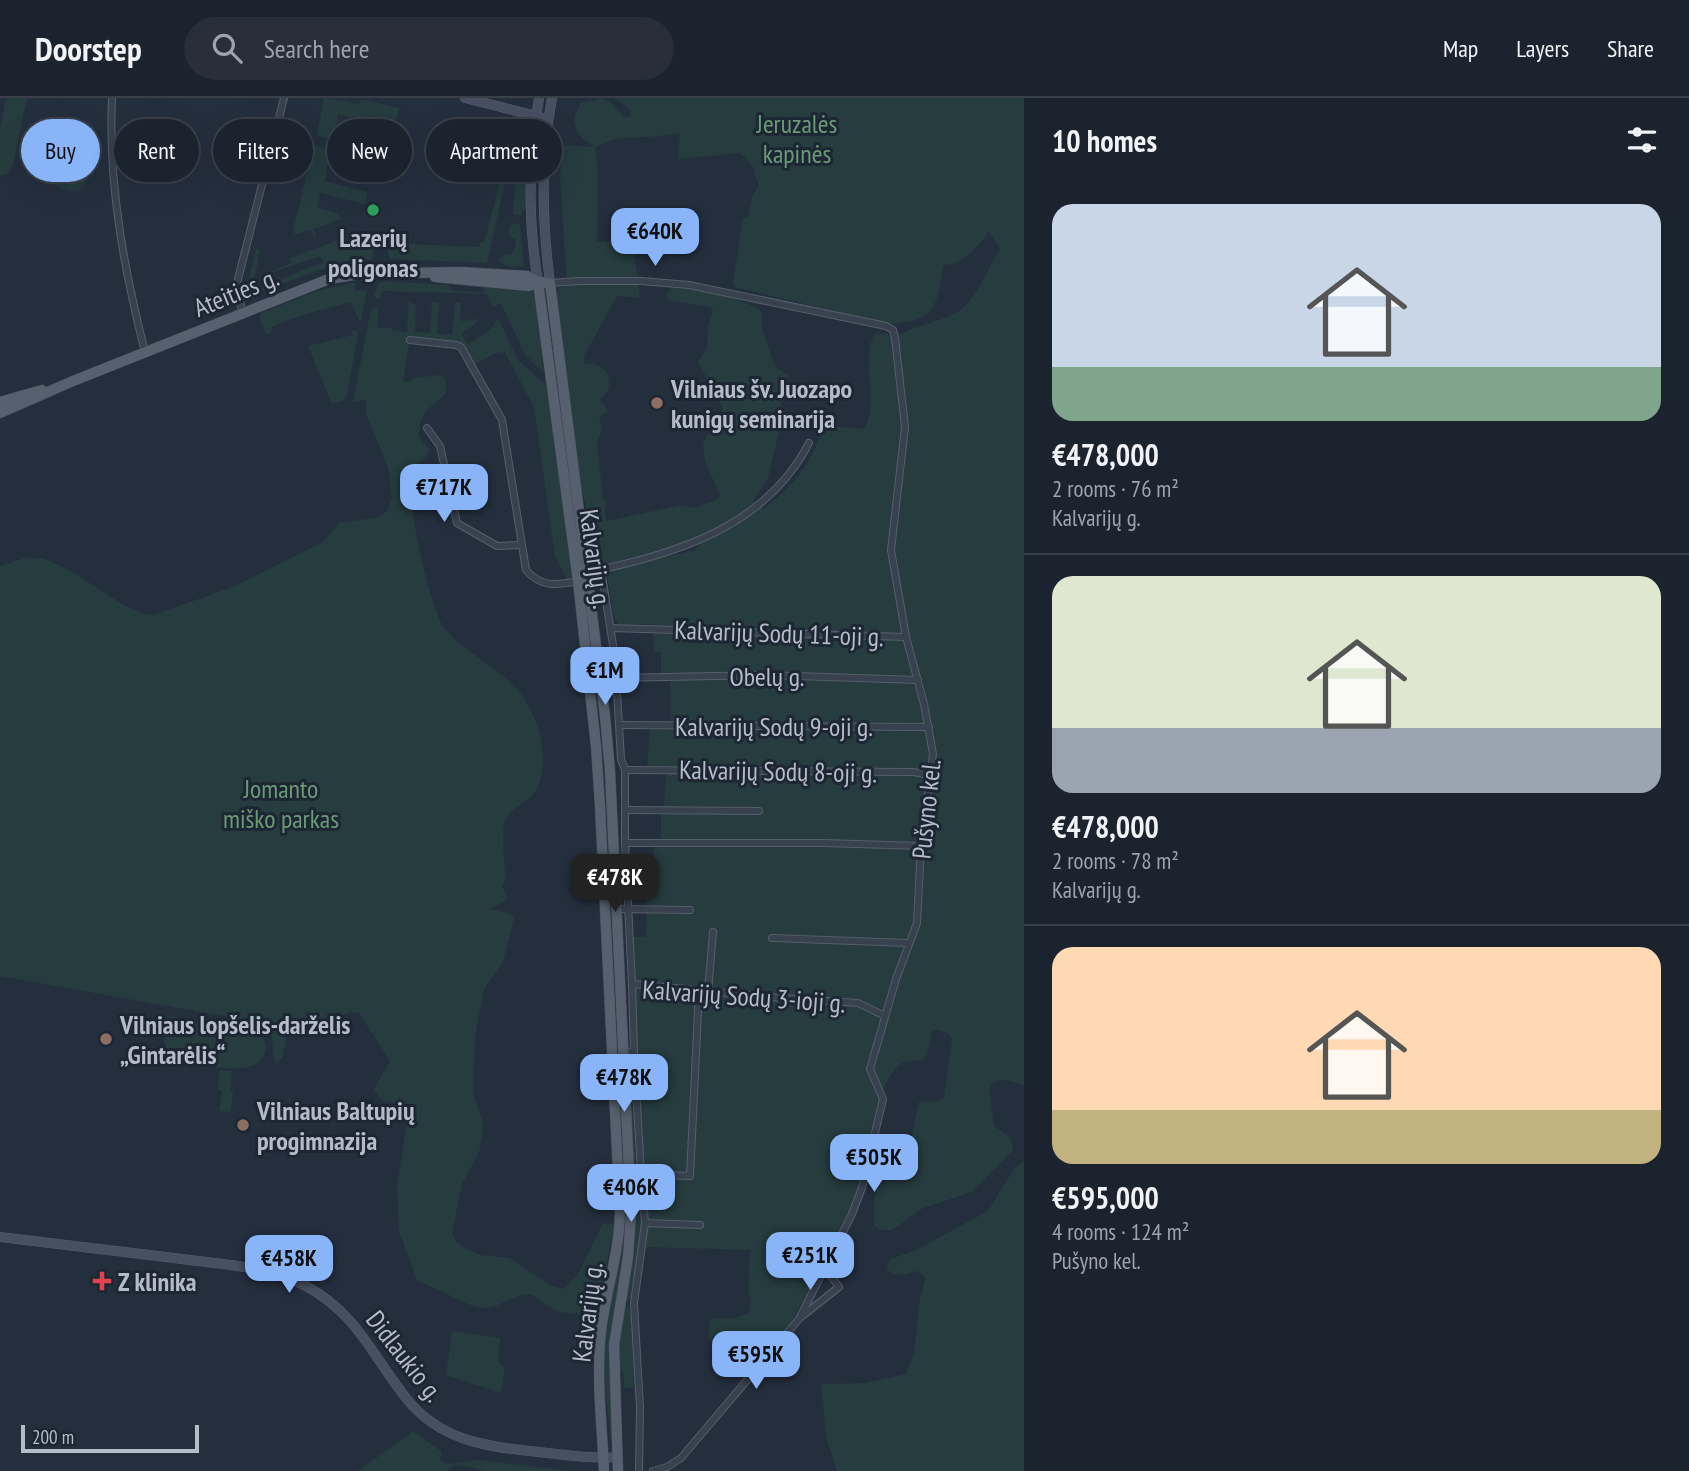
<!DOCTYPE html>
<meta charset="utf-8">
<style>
body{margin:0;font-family:"PT Sans Narrow",sans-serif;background:#282f3a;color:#f1f3f6;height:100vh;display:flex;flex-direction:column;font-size:26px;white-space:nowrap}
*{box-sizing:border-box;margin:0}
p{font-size:23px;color:#a0a4aa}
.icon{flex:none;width:38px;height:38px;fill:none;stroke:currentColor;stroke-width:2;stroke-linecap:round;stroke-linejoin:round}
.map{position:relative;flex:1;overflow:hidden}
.panel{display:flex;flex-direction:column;background:#1b232e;width:665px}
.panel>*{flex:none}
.hud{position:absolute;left:21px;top:21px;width:665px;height:63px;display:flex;gap:14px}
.scale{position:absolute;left:21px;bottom:18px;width:178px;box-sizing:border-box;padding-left:7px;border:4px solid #b4bcc9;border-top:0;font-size:19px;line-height:24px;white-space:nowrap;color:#b4bcc9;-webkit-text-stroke:5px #1d2633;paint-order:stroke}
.price{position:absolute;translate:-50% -60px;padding:0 16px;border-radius:14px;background:#8ab4f8;color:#111;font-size:23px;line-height:46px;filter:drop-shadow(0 2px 4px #0008)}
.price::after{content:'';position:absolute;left:50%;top:42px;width:21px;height:16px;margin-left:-10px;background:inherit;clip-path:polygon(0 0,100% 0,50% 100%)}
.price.current{background:#222;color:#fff}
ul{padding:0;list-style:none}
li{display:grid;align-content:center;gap:14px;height:371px;padding:0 28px}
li+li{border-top:2px solid #39404a}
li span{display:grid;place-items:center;height:217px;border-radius:21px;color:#555}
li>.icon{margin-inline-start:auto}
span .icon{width:126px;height:126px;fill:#fffc;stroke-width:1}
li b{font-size:30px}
h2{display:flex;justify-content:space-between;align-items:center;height:84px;padding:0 28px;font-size:30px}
.chip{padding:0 24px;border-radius:32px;background:#1b232e;box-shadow:0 7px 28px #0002,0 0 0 2px #39404a;font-size:24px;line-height:63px}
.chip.current{background:#8ab4f8;color:#111}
header{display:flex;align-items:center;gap:42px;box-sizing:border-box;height:98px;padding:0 35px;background:#1b232e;border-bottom:2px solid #39404a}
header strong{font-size:33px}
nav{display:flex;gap:38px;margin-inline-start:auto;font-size:24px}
.search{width:490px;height:63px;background:#282f3a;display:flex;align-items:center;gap:18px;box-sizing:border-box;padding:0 24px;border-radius:38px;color:#a0a4aa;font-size:26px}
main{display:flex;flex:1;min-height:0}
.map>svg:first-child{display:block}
.green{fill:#263c3f;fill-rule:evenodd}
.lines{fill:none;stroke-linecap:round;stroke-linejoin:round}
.street-casing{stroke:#565f6c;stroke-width:8}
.secondary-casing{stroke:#565f6c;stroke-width:10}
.primary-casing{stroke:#414a57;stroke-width:11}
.street{stroke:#38414e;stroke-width:6}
.secondary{stroke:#465061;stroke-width:9}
.primary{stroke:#56606e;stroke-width:10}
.leisure-dot{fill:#2e9e5b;stroke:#1d2633;stroke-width:2.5}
.education-dot{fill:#8d6e63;stroke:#1d2633;stroke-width:2.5}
.health-dot{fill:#e0444e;stroke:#1d2633;stroke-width:2.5}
.labels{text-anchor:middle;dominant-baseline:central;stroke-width:6;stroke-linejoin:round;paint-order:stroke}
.park-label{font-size:26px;fill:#6b9a76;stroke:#1d2633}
.poi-label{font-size:26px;font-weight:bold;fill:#b4bcc9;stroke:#1d2633;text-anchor:start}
.street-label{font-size:26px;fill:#b4bcc9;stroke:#1d2633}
</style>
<header>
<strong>Doorstep</strong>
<div class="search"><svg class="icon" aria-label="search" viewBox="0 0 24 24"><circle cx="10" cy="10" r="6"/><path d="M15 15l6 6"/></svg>Search here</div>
<nav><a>Map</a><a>Layers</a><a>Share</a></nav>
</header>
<main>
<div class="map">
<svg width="1024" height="1373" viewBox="0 0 1024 1373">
<rect width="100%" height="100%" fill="#242f3e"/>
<!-- green -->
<g class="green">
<polygon points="6,0 27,0 13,67 6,76 0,77 0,34"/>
<polygon points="324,0 359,6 361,1 399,10 394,30 338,16 335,34 389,48 380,77 328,65 325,83 368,94 365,106 320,95 317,110 338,115 341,121 314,131 316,137 314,138 311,132 295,136 293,133 314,47 328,51 331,42 317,37"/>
<path d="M602,0l7,3 14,15 7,1 1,-7 -16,-12h409v987l-25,-6 -10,7 5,40c10,7 20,11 19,24l-41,42 -49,16 -31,22h-11l-7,-4c0,-13 -3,-38 11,-45 7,-4 15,-1 22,-5v-19l12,-55 21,-2 4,-3 8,-57 -3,-6 -14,-5 -3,2 -5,24 -5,5 -19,2c-31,23 -33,89 -44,125 -10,30 -29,58 -45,86l3,4 -27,47 -34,39 -11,-2 -37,-23 2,-18 3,-2 19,1 17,-6 2,-14 -3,-6 2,-43 -106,-3 -13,-310h15l1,-61 7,-1v-33l7,-1v-32h3l2,-36 -19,-2 3,-48 21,-2 -1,-47 -9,-1v-21h-7l-1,-28h-34l-5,-6 -7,-43 2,-5 86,-20 5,-6 -3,-4 -100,27 -7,-1 -4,-62 -6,-16 -25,-191 4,-9 8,-2 -7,-107 2,-34 32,2c-20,-14 -26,-22 -13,-44zM680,35l-2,26 62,-6 16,17 -3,1 6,14 -7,11 -4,21 -5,1 -10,64 1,5 156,37c47,-3 47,-18 53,-59 20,1 34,-18 46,-33l11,17c-8,13 -24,47 -34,56 -18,19 -53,17 -73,35l-5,-6 -13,-1c-16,29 6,68 -11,96l-35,-3 -7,2c-8,33 -31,61 -58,80l-8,-3 -2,-5 14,-22 11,-46 -3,-6 12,-50 -13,-10 -13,-38v-16c-16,-14 -70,-25 -91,-24l-5,7 2,5 43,7 2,3 -5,17 -1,20 -9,15 24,44c0,16 -13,24 -19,37l2,18 15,34 -2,4 -24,9 -11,-3 -77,16 -1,-13 2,-8 -4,-1 -6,-56 5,-15 -3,-10 9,-7 -8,-12c19,-13 7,-39 -15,-35l-1,-8 33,-60 23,2 -7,-56h-36l1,-71 -3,-23c17,-11 31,-10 50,-11 12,0 24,-3 35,-4z"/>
<polygon points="513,17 518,18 519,23 525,24 528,20 532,23 528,108 523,112 521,118 513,116 515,87 505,85 487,165 391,161 387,154 389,145 479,149 480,144 484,145 505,64 501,62 506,42 511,42 516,21 512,20"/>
<path d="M71,33c27,0 26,14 20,35 -3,10 -4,20 -13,25 -41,2 -41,-50 -7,-60z"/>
<path d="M511,125l9,2 4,41c-9,2 -20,1 -26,-6l5,-5 8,-1 5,-7 -1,-8 -7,-3z"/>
<polygon points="377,138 372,161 331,168 248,198 248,185 256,151 260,151 254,184 258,191 323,164 320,158 262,178 291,165 290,160 346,139 349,145 355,144 356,148 373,144 372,140"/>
<path d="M382,183l67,4v5l36,3 -2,-6 49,5c9,12 9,62 11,80l-18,-17 -24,-52 -9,3 -5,-12 -105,-3 -2,8h-3l-3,-4 4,-11z"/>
<polygon points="355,184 355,193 367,192 361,222 359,223 351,204 302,217 271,229 272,234 266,236 260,221 261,215 317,193"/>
<path d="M409,203l7,4 -1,27 15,1 2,-31h7l-2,32 15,1 3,-32h6l-1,18 21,-2 -20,15 7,10 22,-14 8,-12 20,42 27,24 4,11 23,181 -5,3 -12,-22 -21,-150 -30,-56 -6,3 -1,-2 -21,12 -15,-21 -51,-6 -7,44 8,1 3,-4 25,-3 6,3c7,21 -12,22 -21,37 -4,5 -5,16 -5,22l11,13c-5,11 -18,17 -20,30 -3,23 21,132 35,149 20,24 50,36 70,58 10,10 19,28 23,41 7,21 9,55 -9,71 -8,6 -19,11 -23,20 -6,13 -1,44 0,59l-4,8 6,13 -20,10 21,4 5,5 -11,44 -19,27 -8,42 -3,49 1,16 9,28 -1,13 -3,15 -17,32 -10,49 4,9 9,6 16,7 29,3 41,28 12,3 14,-13 26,-53 11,2 -17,91 -39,-4 -26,-17 -8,-1 -31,13 -10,1 -13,-3 -53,-25 -18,-49 -2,-46 13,-81 -28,-3 -8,-12 16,-28 -31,-48 -10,-1 -30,15 -30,-4 -6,33 -8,9 -4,-32 -4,-9 -267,-48v-410c8,-2 17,-6 26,-8 30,-5 75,36 102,49 8,4 16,8 25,8l80,-28 90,-45 16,-19 40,-6 8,-6 5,-12 -3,-29 -23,-57v-13l-13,2 18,-93 8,-2 -2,21h15l1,3 14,1z"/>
<polygon points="352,232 355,232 358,236 347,297 344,302 332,306 308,248 353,237"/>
<path d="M167,918l101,14v4h-8c5,6 8,13 4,21 -9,24 -65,9 -86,6 -16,-9 -18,-25 -5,-38l-7,-2z"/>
<polygon points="628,959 631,959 636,1071 638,1071 642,1130 641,1154 631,1200 628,1202 624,1199 631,1162"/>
<polygon points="220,972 232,973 230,993 233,994 231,1014 219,1013 222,993 217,992"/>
<path d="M1024,1063v310h-187l-11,-34 -5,-53 44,-1 41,-9c11,-22 10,-45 13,-69 1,-10 6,-18 6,-28l-8,-6c-10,3 -22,7 -30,-2l1,-6 3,-4 25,-9 72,-39 26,-42z"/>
<polygon points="624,1125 623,1166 610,1241 613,1342 611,1342 604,1276 605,1242"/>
<path d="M628,1207c7,9 5,66 6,82l-10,1 -1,-18 -3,1 -2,-29 4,-35z"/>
<polygon points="452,1233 500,1240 498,1264 505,1270 501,1295 446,1277"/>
<polygon points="413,1333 442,1354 440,1361 446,1366 478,1362 573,1373 486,1373 460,1367 453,1368 447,1373 358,1373"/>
</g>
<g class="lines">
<defs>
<g id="street">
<path d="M112,0c-4,86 12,171 33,254"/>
<polyline points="550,185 580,183 641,183 689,187 886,228 893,232 895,240 905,329 891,452 906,539 924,606 933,656 921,748 917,825 896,881 870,971 883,1001 862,1090 852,1116 799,1221 681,1360 667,1369 653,1373"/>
<polyline points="242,214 237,185 284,0"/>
<path d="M410,242l46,5 5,2 41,73 24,150c15,18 32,15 52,11"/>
<polyline points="427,330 440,348 457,425 497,448 521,447"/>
<polyline points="601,471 615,560 621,661 625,672 625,745 632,886"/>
<path d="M588,474c86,-17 178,-45 221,-129"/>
<polyline points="611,530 906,539"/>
<polyline points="617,580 765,577 918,582"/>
<polyline points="620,627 929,629"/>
<polyline points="625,672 913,674 931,677"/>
<polyline points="626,712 759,713"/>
<polyline points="625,745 824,745 921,748"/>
<polyline points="617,811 690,812"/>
<polyline points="772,840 908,845"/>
<polyline points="708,894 713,834"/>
<polyline points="624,954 634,954 632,886 768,899 858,905 885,918"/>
<polyline points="634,954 641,1076"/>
<polyline points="645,1125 641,1076 690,1078 699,893"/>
<polyline points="801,1219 839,1189 831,1178 822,1173"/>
<polyline points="639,1373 640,1310 634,1205 645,1125 700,1127"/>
</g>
<g id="secondary">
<polyline points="465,0 540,19"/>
<path d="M538,184c-10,-61 -10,-123 1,-184"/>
<path d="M550,185c-8,-62 -10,-123 2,-185"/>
<path d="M0,1139c58,7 116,14 174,21 43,6 90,7 130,27 52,27 68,70 102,113 34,43 81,49 133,54 26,3 52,7 79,5"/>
</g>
<g id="primary">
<polyline points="435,179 529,188 538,184"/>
<path d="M538,184l40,299 18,165 4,60 20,407c-1,40 -14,78 -19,118 -5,46 1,94 3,140"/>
<polyline points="0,304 42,292"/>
<polyline points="0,315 73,283 329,181 359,176 460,174 527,178 538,184 550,185 605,618 610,673 631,1115 628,1159 614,1247 618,1373"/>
</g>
</defs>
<!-- street casing -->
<use href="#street" class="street-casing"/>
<!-- secondary casing -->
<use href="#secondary" class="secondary-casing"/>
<!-- primary casing -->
<use href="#primary" class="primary-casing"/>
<!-- street -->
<use href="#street" class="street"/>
<!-- secondary -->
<use href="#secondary" class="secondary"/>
<!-- primary -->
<use href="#primary" class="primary"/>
</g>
<!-- markers -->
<circle class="leisure-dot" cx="373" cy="112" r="7"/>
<g class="education-dot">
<circle cx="657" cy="305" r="7"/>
<circle cx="106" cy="941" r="7"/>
<circle cx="243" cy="1027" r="7"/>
</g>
<path class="health-dot" d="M98.5 1172.5h7v7h7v7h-7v7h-7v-7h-7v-7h7z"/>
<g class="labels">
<!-- park labels -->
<g class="park-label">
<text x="797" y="25">Jeruzalės<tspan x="797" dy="30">kapinės</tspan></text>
<text x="281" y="690">Jomanto<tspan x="281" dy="30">miško parkas</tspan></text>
</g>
<!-- poi labels -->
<g class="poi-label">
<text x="373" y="139" text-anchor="middle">Lazerių<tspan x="373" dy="30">poligonas</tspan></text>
<text x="671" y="290">Vilniaus šv. Juozapo<tspan x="671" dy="30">kunigų seminarija</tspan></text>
<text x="120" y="926">Vilniaus lopšelis-darželis<tspan x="120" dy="30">„Gintarėlis“</tspan></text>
<text x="257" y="1012">Vilniaus Baltupių<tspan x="257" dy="30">progimnazija</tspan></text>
<text x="118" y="1183">Z klinika</text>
</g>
<!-- street labels -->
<g class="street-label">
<text transform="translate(236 194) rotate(-22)">Ateities g.</text>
<text transform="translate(596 461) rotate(82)">Kalvarijų g.</text>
<text transform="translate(779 535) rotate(2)">Kalvarijų Sodų 11-oji g.</text>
<text x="767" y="578">Obelų g.</text>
<text x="774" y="628">Kalvarijų Sodų 9-oji g.</text>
<text transform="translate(778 673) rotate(1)">Kalvarijų Sodų 8-oji g.</text>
<text transform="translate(926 711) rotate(-84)">Pušyno kel.</text>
<text transform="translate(744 898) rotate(4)">Kalvarijų Sodų 3-ioji g.</text>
<text transform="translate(587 1214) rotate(-83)">Kalvarijų g.</text>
<text transform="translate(405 1258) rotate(52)">Didlaukio g.</text>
</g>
</g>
</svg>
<div class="scale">200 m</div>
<b class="price" style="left:655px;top:170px">€640K</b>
<b class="price" style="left:444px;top:426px">€717K</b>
<b class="price" style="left:605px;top:609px">€1M</b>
<b class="price current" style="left:615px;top:816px">€478K</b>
<b class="price" style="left:624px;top:1016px">€478K</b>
<b class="price" style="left:874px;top:1096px">€505K</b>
<b class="price" style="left:631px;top:1126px">€406K</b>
<b class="price" style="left:810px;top:1194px">€251K</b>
<b class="price" style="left:289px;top:1197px">€458K</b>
<b class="price" style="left:756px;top:1293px">€595K</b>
<div class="hud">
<a class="chip current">Buy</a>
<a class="chip">Rent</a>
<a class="chip">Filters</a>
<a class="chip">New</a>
<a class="chip">Apartment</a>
</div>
</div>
<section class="panel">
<h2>10 homes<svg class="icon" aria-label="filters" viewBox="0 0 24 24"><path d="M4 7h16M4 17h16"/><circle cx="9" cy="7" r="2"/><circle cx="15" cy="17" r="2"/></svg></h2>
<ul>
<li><span style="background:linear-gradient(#c9d6e8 75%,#7fa58c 0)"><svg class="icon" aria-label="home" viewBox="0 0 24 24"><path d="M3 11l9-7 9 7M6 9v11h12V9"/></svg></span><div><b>€478,000</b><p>2 rooms · 76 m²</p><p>Kalvarijų g.</p></div></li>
<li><span style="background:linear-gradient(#dfe7d0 70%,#9aa5b1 0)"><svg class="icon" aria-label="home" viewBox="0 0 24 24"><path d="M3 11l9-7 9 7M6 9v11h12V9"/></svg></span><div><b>€478,000</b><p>2 rooms · 78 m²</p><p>Kalvarijų g.</p></div></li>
<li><span style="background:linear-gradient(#ffd9b3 75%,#c2b280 0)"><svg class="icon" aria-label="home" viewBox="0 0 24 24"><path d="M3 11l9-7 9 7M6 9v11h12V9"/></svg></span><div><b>€595,000</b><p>4 rooms · 124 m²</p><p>Pušyno kel.</p></div></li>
</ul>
</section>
</main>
